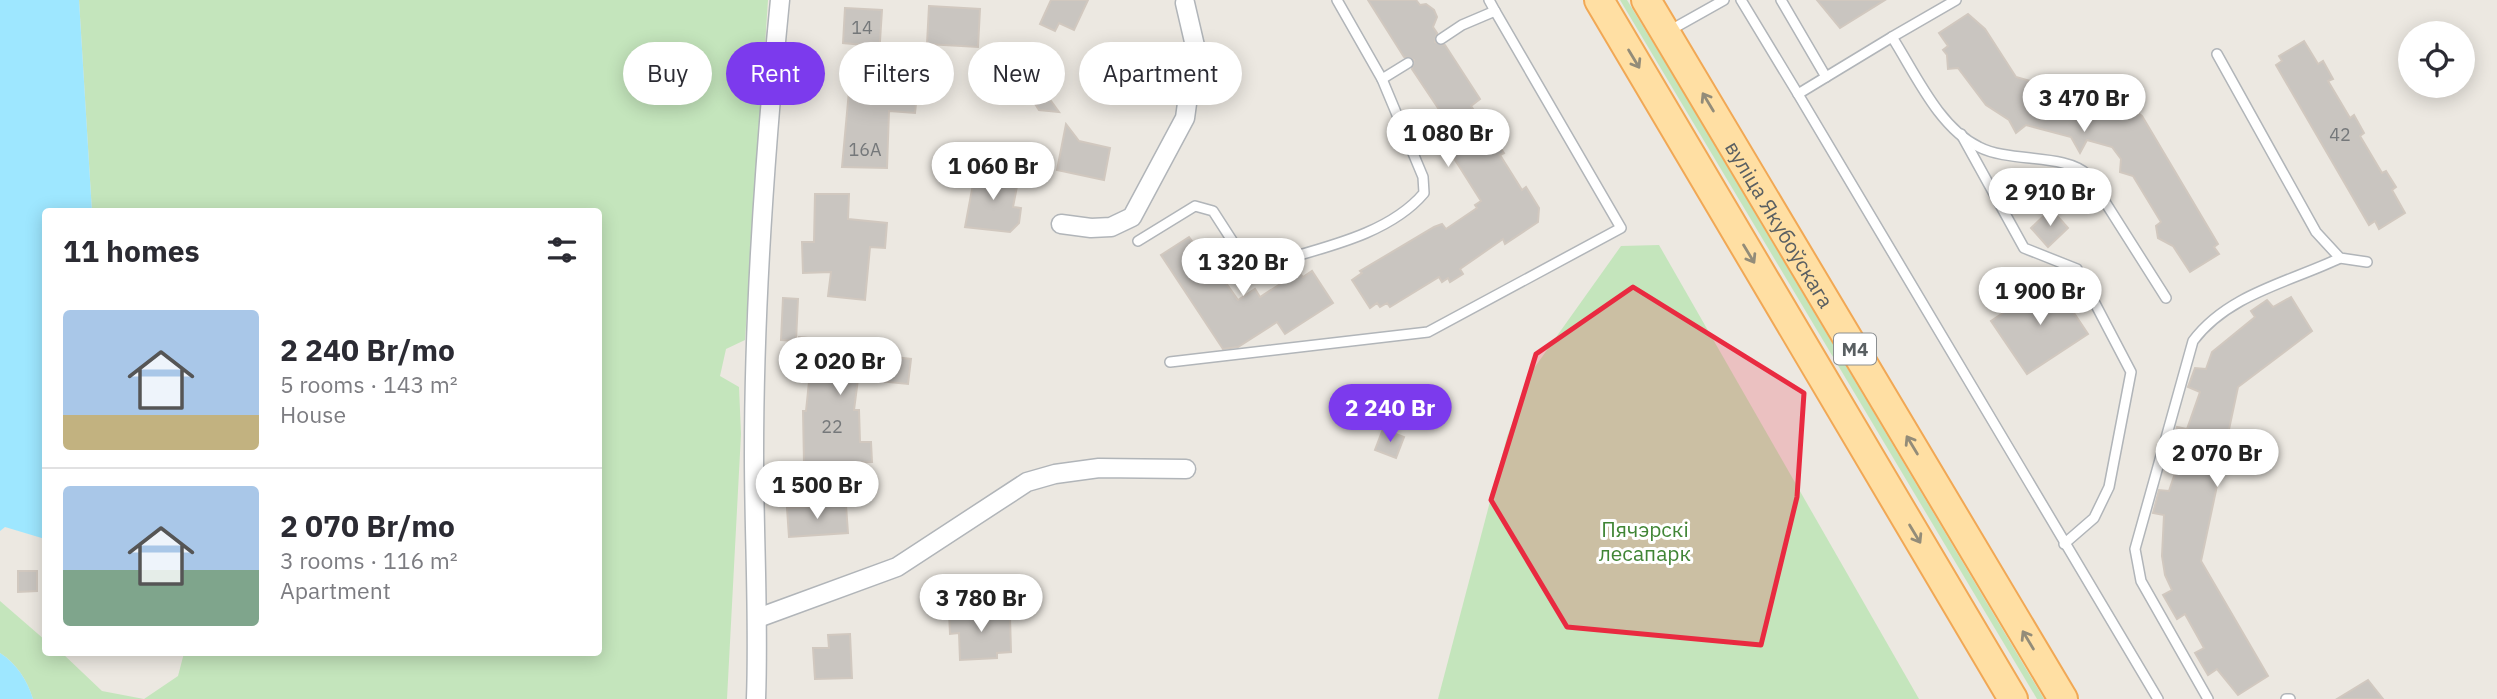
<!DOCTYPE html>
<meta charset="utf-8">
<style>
body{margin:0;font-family:"IBM Plex Sans",sans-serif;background:#f2f2f3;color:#2b2b33;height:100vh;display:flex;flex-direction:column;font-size:26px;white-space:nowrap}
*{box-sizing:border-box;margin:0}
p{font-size:23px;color:#7c7c81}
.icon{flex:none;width:38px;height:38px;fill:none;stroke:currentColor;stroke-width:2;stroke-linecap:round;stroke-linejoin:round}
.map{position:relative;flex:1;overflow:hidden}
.details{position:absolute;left:42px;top:208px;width:560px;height:448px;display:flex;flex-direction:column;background:#fff;border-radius:7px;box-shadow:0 4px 18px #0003}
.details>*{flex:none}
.hud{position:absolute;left:623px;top:42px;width:665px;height:63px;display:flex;gap:14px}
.fabs{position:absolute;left:2398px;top:21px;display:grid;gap:14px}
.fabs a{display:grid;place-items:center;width:77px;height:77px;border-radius:50%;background:#fff;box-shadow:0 4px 18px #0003;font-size:35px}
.price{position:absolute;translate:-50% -60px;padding:0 16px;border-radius:24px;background:#fff;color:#222;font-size:23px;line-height:46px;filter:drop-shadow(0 2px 4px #0008)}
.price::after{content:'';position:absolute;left:50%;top:42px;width:21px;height:16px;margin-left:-10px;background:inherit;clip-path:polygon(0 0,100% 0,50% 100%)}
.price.active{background:#7c3aed;color:#fff}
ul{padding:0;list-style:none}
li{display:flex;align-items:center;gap:21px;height:175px;padding:0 21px}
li+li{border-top:2px solid #e1e1e2}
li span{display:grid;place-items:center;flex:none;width:196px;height:140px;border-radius:7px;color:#555}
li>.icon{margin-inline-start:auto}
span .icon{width:84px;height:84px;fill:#fffc;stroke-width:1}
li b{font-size:30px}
h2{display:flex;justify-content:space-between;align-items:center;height:84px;padding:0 21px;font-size:30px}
.tag{padding:0 24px;border-radius:32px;background:#fff;box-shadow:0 4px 18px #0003;font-size:24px;line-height:63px}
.tag.active{background:#7c3aed;color:#fff}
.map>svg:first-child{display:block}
.green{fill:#c4e5bc}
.water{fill:#9ee7ff}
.building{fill:#c9c5c0;stroke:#d1c8bf;stroke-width:2}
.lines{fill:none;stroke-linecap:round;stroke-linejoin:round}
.lane-casing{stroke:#b1b5b9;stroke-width:12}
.street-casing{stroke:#b1b5b9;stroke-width:21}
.primary-casing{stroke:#f1a855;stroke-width:32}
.lane{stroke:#fff;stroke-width:9}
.street{stroke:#fff;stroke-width:18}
.primary{stroke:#ffdfa3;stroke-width:28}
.oneway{stroke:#938c79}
.marked{fill:#e92a40;fill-opacity:0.2;stroke:#e92a40;stroke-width:5;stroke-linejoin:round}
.labels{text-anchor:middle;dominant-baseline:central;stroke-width:6;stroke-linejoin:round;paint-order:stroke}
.number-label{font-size:18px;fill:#75787a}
.shield{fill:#fff;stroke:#8b8f91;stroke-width:2}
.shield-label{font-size:19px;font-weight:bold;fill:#595f62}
.street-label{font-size:21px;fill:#595f62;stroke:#fff}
.park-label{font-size:21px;fill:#408535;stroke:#fff}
</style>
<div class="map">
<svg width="2497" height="699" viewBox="0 0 2497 699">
<rect width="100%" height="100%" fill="#ece8e1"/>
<!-- green -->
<g class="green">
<path d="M79,0h689l-23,340 -19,9 -6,27 19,11 2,47 -14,265h-694c-6,-19 -16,-35 -33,-46v-52l45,39 1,13h16l40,38 42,8 34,-23 6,-23h414v-441h-506z"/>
<polygon points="1620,0 1627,0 1677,82 2044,699 2037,699"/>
<polygon points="1659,245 1919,699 1438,699 1507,437 1532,371 1621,246"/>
</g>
<!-- water -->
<g class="water">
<polygon points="0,0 79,0 92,212 46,212 45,539 5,527 0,531"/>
<path d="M0,653c17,11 27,27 33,46h-33z"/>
</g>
<!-- building -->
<g class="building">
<polygon points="1051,0 1088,0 1074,30 1059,23 1055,31 1040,24"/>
<polygon points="1368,0 1416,0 1420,5 1426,4 1434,10 1437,17 1433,27 1437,33 1435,42 1445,45 1480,99 1471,106 1488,130 1492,127 1502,142 1498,144 1504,153 1500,155 1522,190 1526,187 1539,208 1538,222 1505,244 1503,239 1460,269 1463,274 1450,282 1448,278 1442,282 1439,277 1390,307 1387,303 1380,307 1377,303 1370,308 1352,280 1362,273 1360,271 1434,227 1442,224 1446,229 1477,208 1475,205 1481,201 1433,125 1444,117 1412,69 1414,60 1404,57"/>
<polygon points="1817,0 1885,0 1840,28"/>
<polygon points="929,6 980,9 978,47 927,44"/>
<polygon points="845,8 882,10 878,72 919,76 915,113 889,111 887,168 842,167 849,91 859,92 864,45 843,43"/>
<polygon points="1968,14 1985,29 2016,77 2135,111 2142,116 2218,244 2214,247 2219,254 2190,272 2173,246 2158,238 2156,226 2161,222 2133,176 2120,172 2121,159 2112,147 2087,140 2080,153 2071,137 2026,125 2016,133 2009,120 1986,105 1958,68 1948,69 1947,55 1943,50 1948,46 1939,33"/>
<polygon points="2304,41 2318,64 2323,61 2333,79 2328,81 2350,118 2354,115 2364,133 2360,136 2382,173 2386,171 2396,187 2392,190 2405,213 2379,229 2375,221 2369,225 2276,65 2282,61 2279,56"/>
<polygon points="1002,45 1042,46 1046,94 1059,112 1039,110 1030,96 1028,60 1002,60"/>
<polygon points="1066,124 1079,141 1110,148 1104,180 1057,170"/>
<polygon points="976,168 1019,176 1013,207 1021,208 1019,223 1010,232 965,227"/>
<polygon points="815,194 849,194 848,219 887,223 885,248 870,247 865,300 828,296 831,272 803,273 802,242 814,242"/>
<polygon points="2051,209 2068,228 2048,247 2031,228"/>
<polygon points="1189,237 1197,248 1200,246 1238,300 1255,289 1260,297 1299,272 1303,277 1312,271 1333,303 1285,334 1277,322 1238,347 1223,349 1161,255"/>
<polygon points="2052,280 2088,334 2027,374 1991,321"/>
<polygon points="2291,297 2312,331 2238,387 2201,561 2268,676 2238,695 2217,669 2208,675 2195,653 2204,648 2185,614 2177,619 2163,595 2172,590 2165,575 2162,556 2164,515 2153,513 2159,490 2169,491 2182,452 2171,448 2177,427 2187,429 2200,392 2188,387 2195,368 2206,369 2212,352 2255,317 2251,311 2267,300 2273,307"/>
<polygon points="783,298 798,299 796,341 781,340"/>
<polygon points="799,337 861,344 860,353 911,359 908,384 858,379 854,410 859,410 860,442 871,442 872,462 804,463 803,411 806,411 810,372 795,371"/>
<polygon points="1383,429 1404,437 1396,458 1375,450"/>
<polygon points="846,505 848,533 789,537 787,508"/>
<polygon points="18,571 37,571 37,591 18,592"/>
<polygon points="986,608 987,617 1010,616 1011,652 997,653 997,658 960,660 959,633 950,634 949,613"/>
<polygon points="850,634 852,678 815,679 813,648 829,648 828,635"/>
<polygon points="2368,680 2383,699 2337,699"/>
</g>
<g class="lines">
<defs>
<g id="lane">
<polyline points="1741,0 1798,94"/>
<polyline points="1781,0 1826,77 1798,94 2158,699"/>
<polyline points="1667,32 1724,0"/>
<polyline points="1892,37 1956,0"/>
<polyline points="1441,39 1462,25 1495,11 1489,0"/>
<polyline points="2217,54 2316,232 2340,258 2367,262"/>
<path d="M1826,77l66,-40c23,36 47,91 87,110 31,16 86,6 109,28l78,123"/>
<polyline points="1382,79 1408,63"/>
<polyline points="1961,134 2024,248 2077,269 2131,372 2109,487 2094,518 2064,544"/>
<path d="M1138,241l57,-35 18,5 29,45 20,10c53,-17 125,-29 162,-73l-1,-16 -41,-98 -45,-79"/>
<polyline points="1170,362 1428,332 1621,228 1495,11"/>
<path d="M2208,699l-67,-118 -6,-32 58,-208c35,-47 97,-59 147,-83"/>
<polyline points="2286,699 2290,699"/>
</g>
<g id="street">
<polyline points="1061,224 1091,228 1111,227 1132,217 1185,118 1195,46 1185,3"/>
<polyline points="758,618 897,567 1027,482 1055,474 1099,468 1186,469"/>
<path d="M756,699c3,-81 -2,-162 -2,-244 0,-151 11,-304 26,-455"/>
</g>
<g id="primary">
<polyline points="1599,0 2013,699"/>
<path id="s1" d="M1646,0l417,699"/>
</g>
</defs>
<!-- lane casing -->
<use href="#lane" class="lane-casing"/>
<!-- street casing -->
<use href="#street" class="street-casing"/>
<!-- primary casing -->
<use href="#primary" class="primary-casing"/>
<!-- lane -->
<use href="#lane" class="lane"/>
<!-- street -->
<use href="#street" class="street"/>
<!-- primary -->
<use href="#primary" class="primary"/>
</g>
<!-- one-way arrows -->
<defs><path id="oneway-shaft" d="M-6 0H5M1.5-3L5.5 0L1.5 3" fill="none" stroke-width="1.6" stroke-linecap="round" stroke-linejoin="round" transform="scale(1.75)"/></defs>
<g class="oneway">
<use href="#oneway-shaft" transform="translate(1634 59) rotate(59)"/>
<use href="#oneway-shaft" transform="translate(1708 102) rotate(-121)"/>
<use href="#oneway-shaft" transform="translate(1749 254) rotate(59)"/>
<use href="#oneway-shaft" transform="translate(1912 445) rotate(-121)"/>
<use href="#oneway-shaft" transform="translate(1915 534) rotate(59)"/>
<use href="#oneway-shaft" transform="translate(2028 640) rotate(-121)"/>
</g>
<!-- marked area -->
<path class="marked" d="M1633,287l171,106 -7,104 -36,148 -194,-18 -76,-127 45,-146z"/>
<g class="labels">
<!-- number labels -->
<g class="number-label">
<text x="862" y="27">14</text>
<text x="2340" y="134">42</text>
<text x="865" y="149">16А</text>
<text x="832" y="426">22</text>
</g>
<!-- shield labels -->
<rect class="shield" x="1834" y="333.5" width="42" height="31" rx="5"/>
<g class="shield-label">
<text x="1855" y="349">М4</text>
</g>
<!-- street labels -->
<g class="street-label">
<text stroke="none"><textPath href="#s1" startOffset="261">вуліца Якубоўскага</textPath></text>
</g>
<!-- park labels -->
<g class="park-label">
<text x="1645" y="529">Пячэрскі<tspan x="1645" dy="24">лесапарк</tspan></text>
</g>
</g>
</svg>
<div class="fabs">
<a><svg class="icon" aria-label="locate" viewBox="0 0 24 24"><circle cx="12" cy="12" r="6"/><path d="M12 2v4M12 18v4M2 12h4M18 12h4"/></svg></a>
</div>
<b class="price" style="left:2084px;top:134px">3 470 Br</b>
<b class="price" style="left:1448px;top:169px">1 080 Br</b>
<b class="price" style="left:993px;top:202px">1 060 Br</b>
<b class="price" style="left:2050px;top:228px">2 910 Br</b>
<b class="price" style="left:1243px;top:298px">1 320 Br</b>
<b class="price" style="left:2040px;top:327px">1 900 Br</b>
<b class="price" style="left:840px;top:397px">2 020 Br</b>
<b class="price active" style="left:1390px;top:444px">2 240 Br</b>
<b class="price" style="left:2217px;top:489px">2 070 Br</b>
<b class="price" style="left:817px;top:521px">1 500 Br</b>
<b class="price" style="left:981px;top:634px">3 780 Br</b>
<div class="hud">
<a class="tag">Buy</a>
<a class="tag active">Rent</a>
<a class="tag">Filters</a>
<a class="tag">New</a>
<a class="tag">Apartment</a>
</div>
<section class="details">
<h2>11 homes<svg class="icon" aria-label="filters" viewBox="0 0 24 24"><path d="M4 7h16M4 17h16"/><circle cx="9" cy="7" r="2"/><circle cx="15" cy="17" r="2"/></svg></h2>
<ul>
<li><span style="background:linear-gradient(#a9c7e8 75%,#c2b280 0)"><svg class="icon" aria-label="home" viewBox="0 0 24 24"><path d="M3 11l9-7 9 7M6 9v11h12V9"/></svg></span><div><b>2 240 Br/mo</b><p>5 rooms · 143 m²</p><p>House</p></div></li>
<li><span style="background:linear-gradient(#a9c7e8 60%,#7fa58c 0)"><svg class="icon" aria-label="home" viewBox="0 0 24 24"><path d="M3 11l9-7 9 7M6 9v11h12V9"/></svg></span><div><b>2 070 Br/mo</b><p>3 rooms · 116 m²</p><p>Apartment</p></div></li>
</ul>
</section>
</div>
